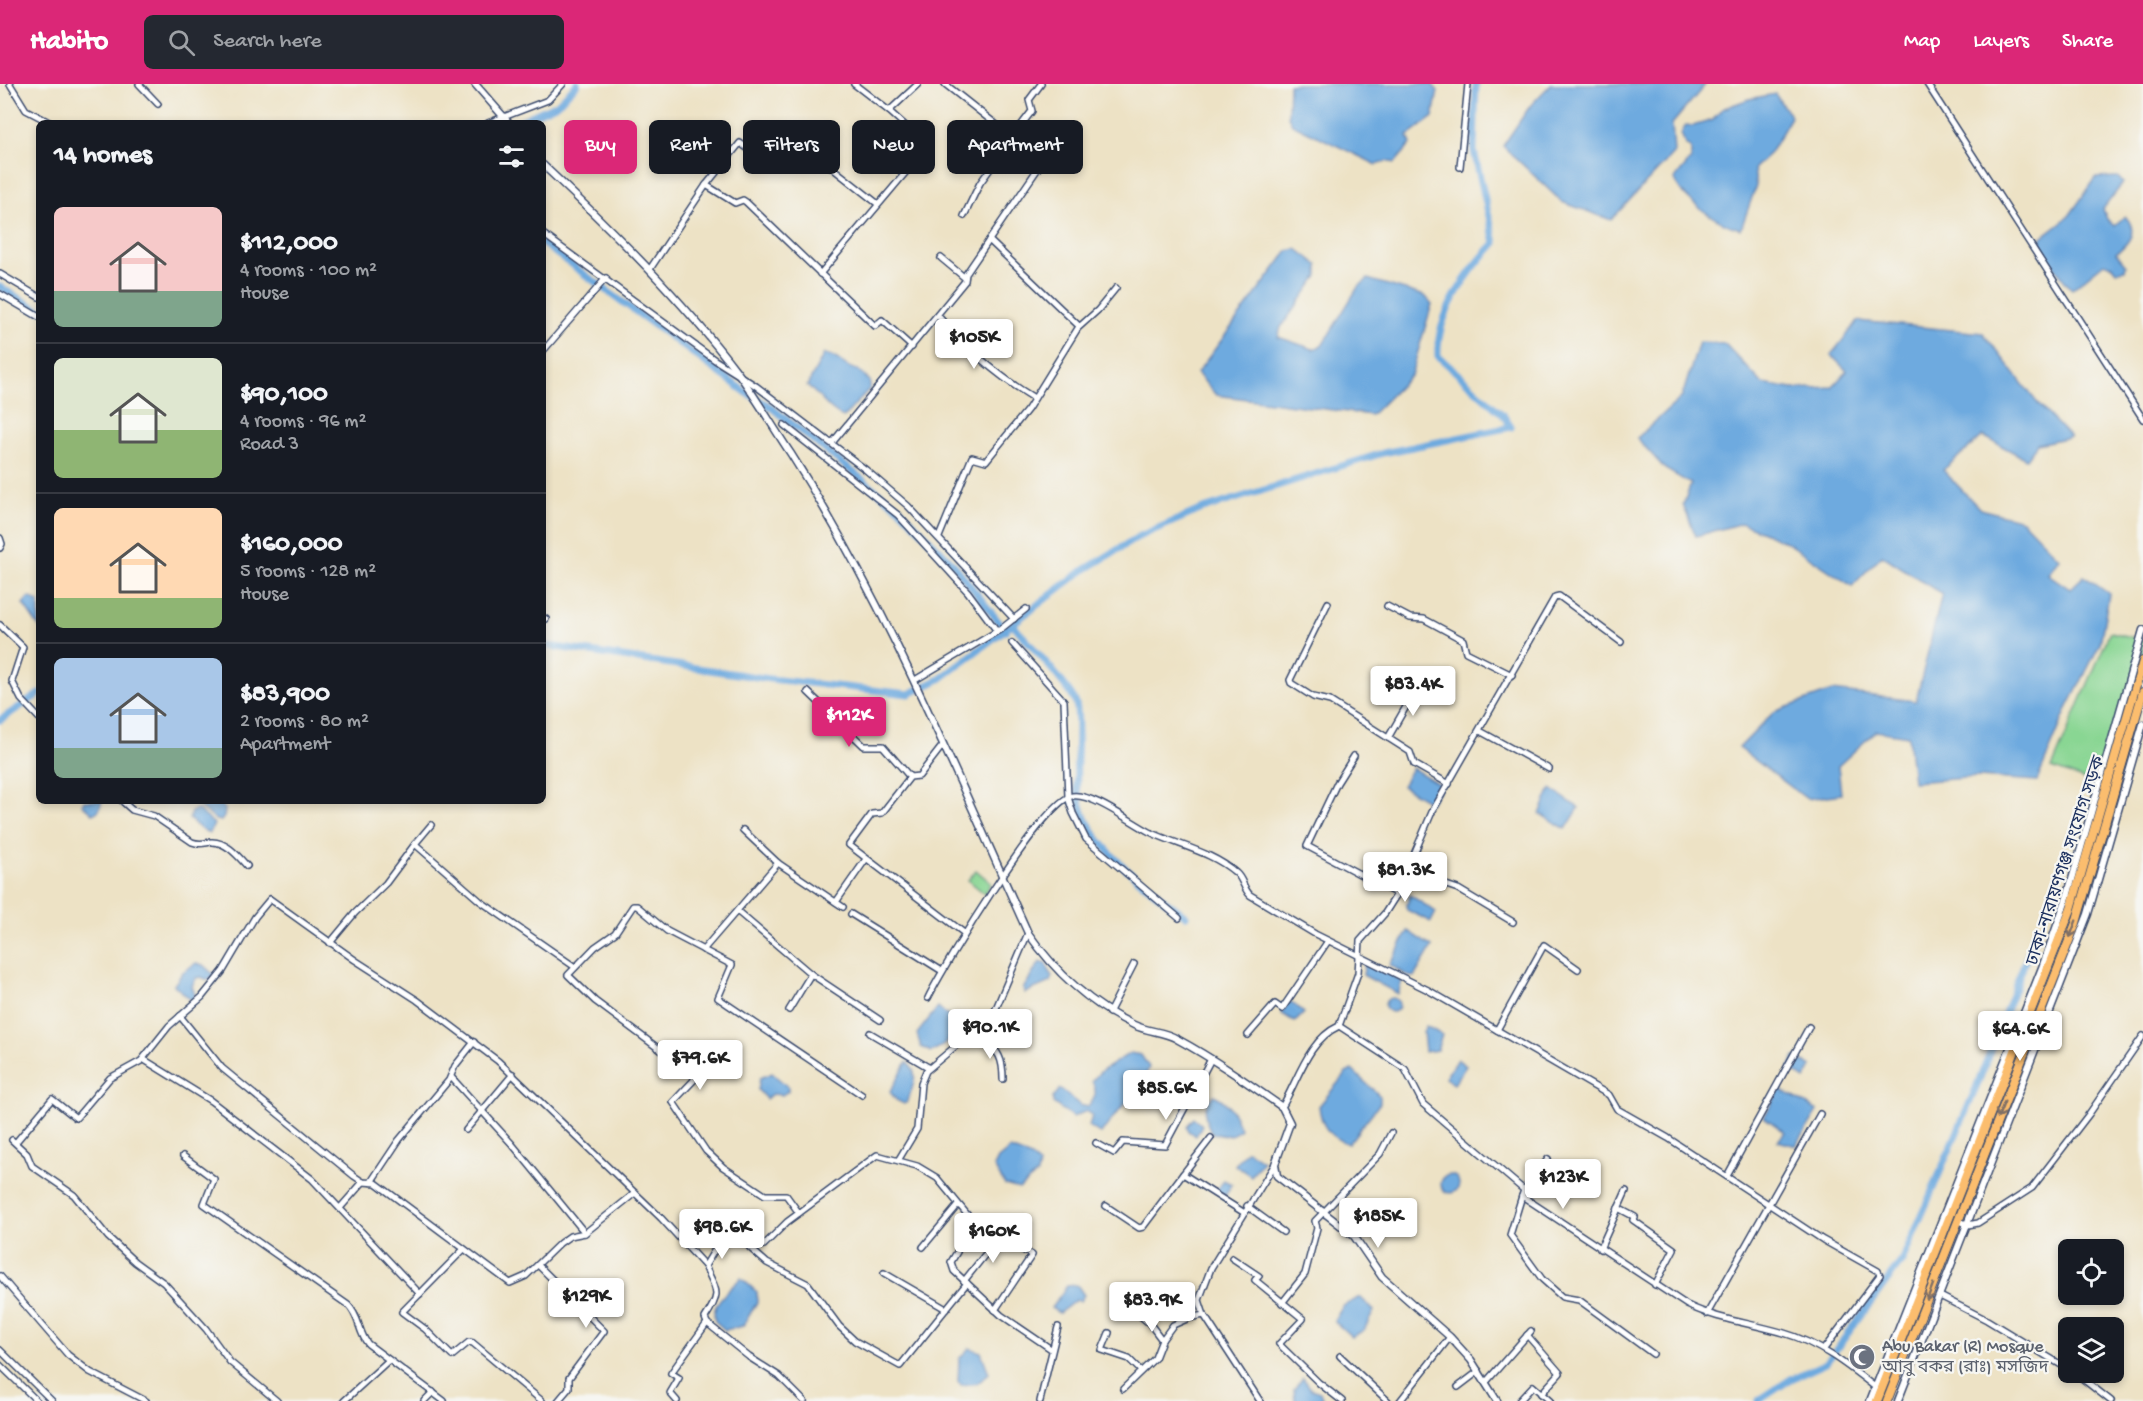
<!DOCTYPE html>
<meta charset="utf-8">
<style>
body{margin:0;font-family:"Gochi Hand","Noto Sans Bengali",sans-serif;background:#242831;color:#f1f3f6;height:100vh;display:flex;flex-direction:column;font-size:22px;white-space:nowrap}
*{box-sizing:border-box;margin:0}
p{font-size:20px;color:#9ea1a6}
.icon{flex:none;width:33px;height:33px;fill:none;stroke:currentColor;stroke-width:2;stroke-linecap:round;stroke-linejoin:round}
.map{position:relative;flex:1;overflow:hidden}
.details{position:absolute;left:36px;top:36px;width:510px;height:684px;display:flex;flex-direction:column;background:#171b24;border-radius:9px;box-shadow:0 3px 9px #0003}
.details>*{flex:none}
.guide{position:absolute;left:564px;top:36px;width:570px;height:54px;display:flex;gap:12px}
.controls{position:absolute;left:2058px;top:1155px;display:grid;gap:12px}
.controls a{display:grid;place-items:center;width:66px;height:66px;border-radius:9px;background:#171b24;box-shadow:0 3px 9px #0003;font-size:30px}
.price{position:absolute;translate:-50% -51px;padding:0 14px;border-radius:6px;background:#fff;color:#222;font-size:20px;line-height:39px;filter:drop-shadow(0 2px 3px #0008)}
.price::after{content:'';position:absolute;left:50%;top:36px;width:18px;height:14px;margin-left:-9px;background:inherit;clip-path:polygon(0 0,100% 0,50% 100%)}
.price.current{background:#db2777;color:#fff}
ul{padding:0;list-style:none}
li{display:flex;align-items:center;gap:18px;height:150px;padding:0 18px}
li+li{border-top:2px solid #363941}
li span{display:grid;place-items:center;flex:none;width:168px;height:120px;border-radius:9px;color:#555}
li>.icon{margin-inline-start:auto}
span .icon{width:72px;height:72px;fill:#fffc;stroke-width:1}
li b{font-size:26px}
h2{display:flex;justify-content:space-between;align-items:center;height:72px;padding:0 18px;font-size:26px}
.chip{padding:0 21px;border-radius:9px;background:#171b24;box-shadow:0 3px 9px #0003;font-size:21px;line-height:54px}
.chip.current{background:#db2777;color:#fff}
header{display:flex;align-items:center;gap:36px;box-sizing:border-box;height:84px;padding:0 30px;background:#db2777;color:#fff}
header strong{font-size:28px}
nav{display:flex;gap:33px;margin-inline-start:auto;font-size:21px}
.search{width:420px;height:54px;background:#242831;display:flex;align-items:center;gap:15px;box-sizing:border-box;padding:0 21px;border-radius:9px;color:#9ea1a6;font-size:22px}
.map>svg:first-child{display:block}
.green{fill:#89d693;stroke:#528278;stroke-width:1.5}
.water{fill:#6eaadf;stroke:#446c9e;stroke-width:1.5}
.lines{fill:none;stroke-linecap:round;stroke-linejoin:round}
.canal{stroke:#6eaadf;stroke-width:7}
.minor-casing{stroke:#3a4a6d;stroke-width:8}
.tertiary-casing{stroke:#3a4a6d;stroke-width:9}
.primary-casing{stroke:#3a4a6d;stroke-width:10}
.minor{stroke:#fff;stroke-width:5}
.tertiary{stroke:#fff;stroke-width:6}
.primary{stroke:#fbbd6e;stroke-width:8}
.oneway{stroke:#806f65}
.labels{text-anchor:middle;dominant-baseline:central;stroke-width:4.5;stroke-linejoin:round;paint-order:stroke}
.street-label{font-size:18px;fill:#1b2f5e;stroke:#f6f6f2}
.worship-label{font-size:18px;fill:#5b616d;stroke:#f6f6f2;text-anchor:start}
</style>
<header>
<strong>Habito</strong>
<div class="search"><svg class="icon" aria-label="search" viewBox="0 0 24 24"><circle cx="10" cy="10" r="6"/><path d="M15 15l6 6"/></svg>Search here</div>
<nav><a>Map</a><a>Layers</a><a>Share</a></nav>
</header>
<div class="map">
<svg width="2143" height="1317" viewBox="0 0 2143 1317">
<rect width="100%" height="100%" fill="#f6f6f2"/>
<filter id="ink" filterUnits="userSpaceOnUse"><feTurbulence type="fractalNoise" baseFrequency=".0167" numOctaves="2"/><feDisplacementMap in="SourceGraphic" scale="12" xChannelSelector="R" yChannelSelector="G"/><feConvolveMatrix kernelMatrix="1 2 1 2 8 2 1 2 1" color-interpolation-filters="sRGB"/></filter>
<filter id="wash" filterUnits="userSpaceOnUse"><feTurbulence type="fractalNoise" baseFrequency=".008" numOctaves="4" result="noise"/><feDisplacementMap in="SourceGraphic" scale="24" xChannelSelector="R" yChannelSelector="G"/><feGaussianBlur stdDeviation="1.35" result="paint"/><feColorMatrix in="noise" values="0 0 0 0 0 0 0 0 0 0 0 0 0 0 0 0 0 1.4 0 .05"/><feComposite in="paint" operator="in"/></filter>
<g filter="url(#wash)">
<rect width="100%" height="100%" fill="#ede2c5"/>
<!-- green -->
<g class="green">
<polygon points="2110,548 2143,556 2143,574 2107,704 2052,684"/>
<polygon points="976,786 991,799 985,810 968,796"/>
</g>
<!-- water -->
<g class="water">
<polygon points="1289,0 1432,0 1438,7 1433,33 1408,52 1411,60 1395,79 1387,77 1377,81 1292,40 1288,32"/>
<polygon points="1551,0 1704,0 1705,1 1672,40 1674,69 1611,136 1562,118 1503,62 1530,22"/>
<path d="M1775,10l16,23 -21,36 -16,15 2,18 -15,43c-24,-5 -55,-28 -67,-49l17,-21v-10l-6,-5 -4,-10 5,-9 7,1 20,-6 9,-11 27,-10z"/>
<path d="M2118,93l5,6 -20,26 4,10 7,7 11,-10c14,15 4,27 -9,37l10,12 -1,5 -8,1 -4,-5 -9,-3 -32,26c-7,-5 -26,-35 -32,-44l2,-8 27,-21 27,-38z"/>
<polygon points="1297,165 1318,181 1318,192 1281,243 1278,253 1313,265 1322,262 1358,203 1368,195 1425,212 1432,220 1411,291 1371,331 1216,311 1197,289 1288,167"/>
<polygon points="1858,237 1983,249 2039,321 2070,353 2037,360 2026,375 1983,352 1943,386 1980,425 2022,436 2059,474 2048,490 2070,505 2084,492 2109,510 2100,560 2067,625 2037,697 1978,693 1913,698 1908,652 1876,647 1838,682 1841,710 1807,715 1739,664 1774,628 1832,607 1916,617 1942,510 1882,471 1852,502 1788,459 1742,439 1696,452 1683,421 1691,400 1665,385 1637,354 1682,313 1699,258 1725,260 1763,300 1793,305 1832,303 1847,287 1831,271"/>
<path d="M824,270c14,1 21,15 34,16l12,11v7l-26,29c-14,-4 -23,-21 -37,-31z"/>
<polygon points="29,513 39,518 39,543 23,520"/>
<polygon points="1412,684 1439,700 1440,704 1431,719 1402,702"/>
<polygon points="1551,705 1579,724 1566,745 1540,730"/>
<polygon points="84,717 102,717 99,726 93,730 82,720"/>
<polygon points="200,717 215,717 225,725 224,733 221,737 216,736 200,723"/>
<polygon points="197,725 214,740 210,749 202,746 189,735 191,728"/>
<polygon points="1410,811 1436,828 1431,838 1407,826 1406,823"/>
<polygon points="1408,847 1432,863 1414,893 1408,892 1390,881"/>
<polygon points="1040,878 1046,880 1052,892 1050,898 1025,909 1023,905"/>
<polygon points="1365,878 1402,897 1398,910 1363,891"/>
<polygon points="196,879 203,881 214,891 208,896 201,893 196,894 192,902 195,911 192,917 174,901 183,888"/>
<circle cx="1392" cy="921" r="7"/>
<polygon points="1290,917 1304,929 1295,938 1281,929"/>
<polygon points="938,923 960,943 944,961 931,968 921,963 917,950"/>
<polygon points="1426,942 1442,951 1437,966 1425,968 1423,948"/>
<path d="M1130,969l11,2 8,12c-10,27 -33,43 -48,67l-12,-8 3,-10 -6,-5 -13,6 -20,-14v-5l7,-9 21,17h7c9,-10 9,-14 4,-25l8,-9z"/>
<polygon points="1795,973 1812,983 1805,995 1789,984"/>
<polygon points="1457,975 1466,982 1454,1000 1445,994"/>
<path d="M907,978c14,12 5,25 0,40l-3,2 -8,-4 -6,-8z"/>
<path d="M1352,986l28,26v7l-32,41c-19,-7 -27,-18 -29,-38l27,-33z"/>
<polygon points="772,989 788,1003 788,1007 782,1011 772,1010 766,1015 758,1006 760,994"/>
<polygon points="1780,1005 1818,1027 1796,1062 1778,1057 1785,1048 1764,1033"/>
<path d="M1214,1011c15,7 20,18 26,34 -9,9 -17,7 -28,4 -8,-14 -11,-26 2,-38z"/>
<polygon points="1194,1034 1202,1041 1196,1052 1188,1047 1187,1042"/>
<polygon points="1010,1065 1031,1073 1039,1081 1037,1090 1019,1105 1005,1101 994,1083 998,1075"/>
<polygon points="1247,1066 1263,1077 1251,1092 1235,1081"/>
<circle cx="1450" cy="1100" r="9"/>
<polygon points="1223,1096 1232,1100 1225,1112 1216,1107"/>
<path d="M741,1194l16,14v10l-14,24 -18,4 -10,-9c-6,-17 16,-33 26,-43z"/>
<polygon points="1077,1201 1084,1211 1080,1217 1076,1216 1059,1229 1051,1224 1067,1202"/>
<polygon points="1360,1213 1374,1227 1364,1246 1352,1253 1334,1237 1343,1222"/>
<polygon points="969,1264 981,1268 989,1289 978,1299 961,1301 958,1298 959,1275"/>
<polygon points="1303,1294 1311,1305 1320,1308 1323,1317 1295,1317 1294,1305"/>
</g>
<g class="lines">
<!-- canal -->
<g class="canal">
<polyline points="520,37 557,20 577,0"/>
<polyline points="543,160 747,309 768,321 901,426 954,481 1006,547"/>
<polyline points="0,203 39,226"/>
<path d="M1014,541c11,15 59,65 62,79 5,20 -1,59 1,82 4,57 68,99 109,130"/>
<path d="M543,561l227,34 139,15 31,-15 141,-107 59,-36 60,-26 183,-57 128,-26 -8,-12 -65,-59c-2,-41 29,-84 57,-113l-21,-92 2,-67"/>
<polyline points="0,636 39,610"/>
<polyline points="1758,1317 1791,1295 1826,1279 1903,1175 1976,1004 2038,844"/>
</g>
</g>
</g>
<g filter="url(#ink)">
<g class="lines">
<defs>
<g id="minor">
<polyline points="10,0 26,26 51,39"/>
<polyline points="139,0 158,20"/>
<polyline points="945,0 1012,53"/>
<polyline points="1927,0 2143,335"/>
<polyline points="889,27 918,0"/>
<polyline points="488,39 548,16 563,0"/>
<polyline points="1460,83 1468,0"/>
<polyline points="706,101 735,119 743,116 746,118 875,242 882,236 912,263"/>
<polyline points="964,132 980,99 1009,59"/>
<polyline points="543,150 715,276 756,302 866,386 908,422 1014,535"/>
<polyline points="989,156 1079,242"/>
<polyline points="941,174 965,194"/>
<polyline points="650,185 706,101 740,59 768,79 789,54 793,53 878,120"/>
<polyline points="0,190 39,213"/>
<polyline points="820,190 928,62 889,27 854,0"/>
<polyline points="0,210 39,233"/>
<path d="M938,232c29,33 58,59 96,82"/>
<polyline points="543,267 606,194"/>
<polyline points="784,341 898,431 968,508 997,547"/>
<polyline points="832,359 965,197 966,190 1039,83 1009,57 1032,27 1029,16 1041,0"/>
<polyline points="939,453 972,373 986,377 1028,325 1078,244 1098,226 1116,204"/>
<polyline points="0,454 2,460 0,464"/>
<polyline points="1328,519 1290,596 1291,599 1313,613 1330,617 1410,668 1414,680 1449,700"/>
<polyline points="1387,522 1410,534 1424,535 1463,556 1466,568 1512,591"/>
<polyline points="543,533 546,535"/>
<polyline points="0,541 23,563 12,597 21,615 39,634"/>
<polyline points="1012,559 1064,617 1068,713 1073,729 1086,755 1179,834"/>
<polyline points="915,596 1001,545 1026,525"/>
<polyline points="808,608 864,662 883,662 910,693"/>
<polyline points="1480,647 1549,685"/>
<polyline points="1388,654 1419,600"/>
<polyline points="943,661 919,692 910,693 882,729 872,730 849,761 964,849"/>
<polyline points="1354,672 1337,699 1307,762 1397,810"/>
<path d="M122,717l10,9 22,6 38,26c8,3 12,1 19,0 15,-1 27,14 36,24"/>
<polyline points="431,741 415,760 480,817 575,883"/>
<polyline points="743,746 778,779 843,823"/>
<polyline points="1405,787 1458,805 1513,838"/>
<polyline points="836,818 866,775"/>
<polyline points="737,827 811,890 880,936"/>
<polyline points="851,830 942,887"/>
<polyline points="330,859 355,829 386,799 415,760"/>
<polyline points="703,866 778,779"/>
<path d="M928,914c16,-32 115,-197 144,-202 19,-4 60,27 78,36 27,13 63,20 86,41 7,6 7,15 14,22l65,39 113,56 181,105 8,14 51,29 155,102 55,31 2,4 -56,74"/>
<polyline points="789,926 811,890"/>
<polyline points="1109,929 1134,880"/>
<polyline points="180,932 222,984 354,1092 363,1098 376,1099 510,1199 526,1192 560,1159 570,1152 585,1149 635,1109"/>
<path d="M1339,942l66,43 18,35 101,86 -2,6 165,109c31,15 64,18 97,28 35,10 63,32 91,54"/>
<polyline points="1497,946 1544,861 1578,885"/>
<polyline points="870,949 928,983"/>
<polyline points="1248,951 1275,920 1282,925 1328,857"/>
<path d="M983,955c16,12 20,20 20,40"/>
<polyline points="143,975 211,1017 312,1095 420,1210"/>
<polyline points="451,993 512,1060 585,1149"/>
<path d="M1282,1023c16,-27 26,-67 57,-81l19,-53 2,-32 25,-28 12,-19 35,-82 123,-215 4,-1 62,46"/>
<polyline points="466,1046 513,990"/>
<polyline points="12,1056 27,1070 32,1082 74,1111 108,1153 135,1178 164,1199 206,1245 230,1278 277,1317"/>
<polyline points="16,1058 52,1015 76,1034 110,994 141,977 169,942 202,913 223,887 255,833 270,815 355,876 417,916 498,977 661,1134 705,1182"/>
<polyline points="1096,1059 1114,1069 1123,1058 1165,1061 1211,975"/>
<path d="M183,1072l31,23 -10,25 144,101c12,12 10,27 20,39l76,57"/>
<polyline points="899,1075 917,1045 921,999 926,987 963,956 978,958 983,955 1028,849"/>
<polyline points="1183,1090 1211,1054"/>
<polyline points="1727,1092 1809,943"/>
<polyline points="371,1098 399,1056 449,996 455,982 474,958"/>
<polyline points="1524,1106 1548,1075"/>
<polyline points="1522,1112 1510,1151 1542,1195 1562,1213 1579,1216 1653,1270"/>
<polyline points="1106,1122 1139,1144 1143,1143 1183,1090 1243,1128"/>
<polyline points="1247,1122 1283,1148"/>
<polyline points="340,1124 363,1098"/>
<polyline points="1618,1124 1635,1133 1633,1136 1674,1165 1655,1201"/>
<polyline points="799,1129 786,1111 765,1111 723,1083 706,1067 673,1018 694,996 694,991 595,917 568,891 595,863 615,849 633,822 637,822 667,847 732,881 718,914 862,1011"/>
<polyline points="1958,1136 1968,1141 1978,1139 2032,1104 2089,1030 2143,952"/>
<polyline points="923,1163 958,1121"/>
<polyline points="750,1164 767,1179 808,1200 839,1242 855,1257 900,1282 967,1199"/>
<polyline points="464,1165 402,1228 425,1245 452,1272 469,1258 473,1259 542,1317"/>
<polyline points="1600,1165 1626,1107"/>
<polyline points="957,1168 951,1178 954,1187 1001,1231 1051,1265"/>
<polyline points="1232,1174 1259,1192 1255,1196 1303,1235 1279,1260 1319,1299 1342,1317"/>
<polyline points="538,1181 604,1247 569,1294 569,1304 558,1317"/>
<polyline points="884,1189 946,1225"/>
<polyline points="0,1192 68,1271 90,1288 146,1317"/>
<polyline points="964,1197 1003,1148"/>
<polyline points="1114,1210 1150,1240 1162,1256"/>
<polyline points="1940,1212 1987,1236 2068,1285"/>
<polyline points="1282,1219 1305,1190 1317,1144 1315,1137 1380,1070 1391,1049"/>
<polyline points="1707,1230 1820,1030"/>
<polyline points="1109,1249 1102,1266 1129,1275 1141,1287"/>
<polyline points="1527,1251 1560,1289 1541,1310"/>
<polyline points="0,1266 52,1317"/>
<polyline points="1340,1272 1388,1317"/>
<polyline points="0,1281 37,1317"/>
<polyline points="2074,1288 2111,1317"/>
<polyline points="1486,1298 1531,1247"/>
<polyline points="1458,1303 1479,1287"/>
<polyline points="1123,1305 1155,1274 1162,1256 1173,1241 1189,1234 1204,1231"/>
<polyline points="344,1317 389,1276"/>
<polyline points="424,1317 433,1308"/>
<polyline points="677,1317 670,1309 679,1294 671,1289 707,1239"/>
<path d="M804,1317l-25,-25 -30,-19 -42,-34 -2,-5c17,-26 12,-26 0,-52l9,-15 18,-14 21,11 11,-3 23,-23 90,-67 40,11 20,12 38,46 11,6 17,2 19,13 -3,3 13,7 -37,55"/>
<polyline points="1040,1317 1058,1243"/>
<polyline points="1260,1317 1204,1231 1199,1216 1211,1184 1275,1080"/>
<polyline points="1400,1317 1450,1253"/>
<polyline points="1519,1317 1533,1302 1550,1317"/>
</g>
<g id="tertiary">
<polyline points="475,0 509,39"/>
<path d="M543,81c69,65 137,132 195,208 19,26 35,54 53,81 96,151 163,316 237,479 28,40 61,71 106,92 14,7 30,6 43,14 37,20 71,44 105,68l8,16 -15,41 2,12 77,60 28,41 68,60 21,23 26,41"/>
<polyline points="1870,1317 2043,881 2067,813 2143,546"/>
<polyline points="1898,1317 2088,830 2143,640"/>
</g>
<g id="primary">
<polyline points="1877,1317 2071,825 2143,577"/>
<polyline points="1887,1317 2076,839 2143,608"/>
</g>
</defs>
<!-- minor casing -->
<use href="#minor" class="minor-casing"/>
<!-- tertiary casing -->
<use href="#tertiary" class="tertiary-casing"/>
<!-- primary casing -->
<use href="#primary" class="primary-casing"/>
<!-- minor -->
<use href="#minor" class="minor"/>
<!-- tertiary -->
<use href="#tertiary" class="tertiary"/>
<!-- primary -->
<use href="#primary" class="primary"/>
</g>
<!-- one-way arrows -->
<defs><path id="oneway-shaft" d="M-6 0H5M1.5-3L5.5 0L1.5 3" fill="none" stroke-width="1.6" stroke-linecap="round" stroke-linejoin="round" transform="scale(1.5)"/></defs>
<g class="oneway">
<use href="#oneway-shaft" transform="translate(2073 845) rotate(111)"/>
<use href="#oneway-shaft" transform="translate(2001 1026) rotate(112)"/>
<use href="#oneway-shaft" transform="translate(1930 1208) rotate(111)"/>
</g>
</g>
<!-- icons -->
<defs>
<symbol id="mosque-disc" viewBox="-11 -11 22 22"><circle r="9.5" fill="#6b7280" stroke="#f6f6f2"/><path d="M3.5-4.9A6 6 0 1 0 3.5 4.9A5 5 0 1 1 3.5-4.9Z" fill="#fff"/></symbol>
</defs>
<g fill-rule="evenodd">
<use href="#mosque-disc" x="1847" y="1258" width="30" height="30"/>
</g>
<g class="labels">
<!-- street labels -->
<g class="street-label">
<text transform="translate(2067 777) rotate(-72)">ঢাকা-নারায়ণগঞ্জ সংযোগ সড়ক</text>
</g>
<!-- worship labels -->
<g class="worship-label">
<text x="1882" y="1263">Abu Bakar (R) Mosque<tspan x="1882" dy="21">আবু বকর (রাঃ) মসজিদ</tspan></text>
</g>
</g>
</svg>
<div class="controls">
<a><svg class="icon" aria-label="locate" viewBox="0 0 24 24"><circle cx="12" cy="12" r="6"/><path d="M12 2v4M12 18v4M2 12h4M18 12h4"/></svg></a>
<a><svg class="icon" aria-label="layers" viewBox="0 0 24 24"><path d="M12 4l9 5-9 5-9-5zM3 14l9 5 9-5"/></svg></a>
</div>
<b class="price" style="left:974px;top:286px">$105K</b>
<b class="price" style="left:1413px;top:633px">$83.4K</b>
<b class="price current" style="left:849px;top:664px">$112K</b>
<b class="price" style="left:1405px;top:819px">$81.3K</b>
<b class="price" style="left:990px;top:976px">$90.1K</b>
<b class="price" style="left:2020px;top:978px">$64.6K</b>
<b class="price" style="left:700px;top:1007px">$79.6K</b>
<b class="price" style="left:1166px;top:1037px">$85.6K</b>
<b class="price" style="left:1563px;top:1126px">$123K</b>
<b class="price" style="left:1378px;top:1165px">$185K</b>
<b class="price" style="left:722px;top:1176px">$98.6K</b>
<b class="price" style="left:993px;top:1180px">$160K</b>
<b class="price" style="left:586px;top:1245px">$129K</b>
<b class="price" style="left:1152px;top:1249px">$83.9K</b>
<div class="guide">
<a class="chip current">Buy</a>
<a class="chip">Rent</a>
<a class="chip">Filters</a>
<a class="chip">New</a>
<a class="chip">Apartment</a>
</div>
<section class="details">
<h2>14 homes<svg class="icon" aria-label="filters" viewBox="0 0 24 24"><path d="M4 7h16M4 17h16"/><circle cx="9" cy="7" r="2"/><circle cx="15" cy="17" r="2"/></svg></h2>
<ul>
<li><span style="background:linear-gradient(#f6c9c9 70%,#7fa58c 0)"><svg class="icon" aria-label="home" viewBox="0 0 24 24"><path d="M3 11l9-7 9 7M6 9v11h12V9"/></svg></span><div><b>$112,000</b><p>4 rooms · 100 m²</p><p>House</p></div></li>
<li><span style="background:linear-gradient(#dfe7d0 60%,#8fb573 0)"><svg class="icon" aria-label="home" viewBox="0 0 24 24"><path d="M3 11l9-7 9 7M6 9v11h12V9"/></svg></span><div><b>$90,100</b><p>4 rooms · 96 m²</p><p>Road 3</p></div></li>
<li><span style="background:linear-gradient(#ffd9b3 75%,#8fb573 0)"><svg class="icon" aria-label="home" viewBox="0 0 24 24"><path d="M3 11l9-7 9 7M6 9v11h12V9"/></svg></span><div><b>$160,000</b><p>5 rooms · 128 m²</p><p>House</p></div></li>
<li><span style="background:linear-gradient(#a9c7e8 75%,#7fa58c 0)"><svg class="icon" aria-label="home" viewBox="0 0 24 24"><path d="M3 11l9-7 9 7M6 9v11h12V9"/></svg></span><div><b>$83,900</b><p>2 rooms · 80 m²</p><p>Apartment</p></div></li>
</ul>
</section>
</div>
